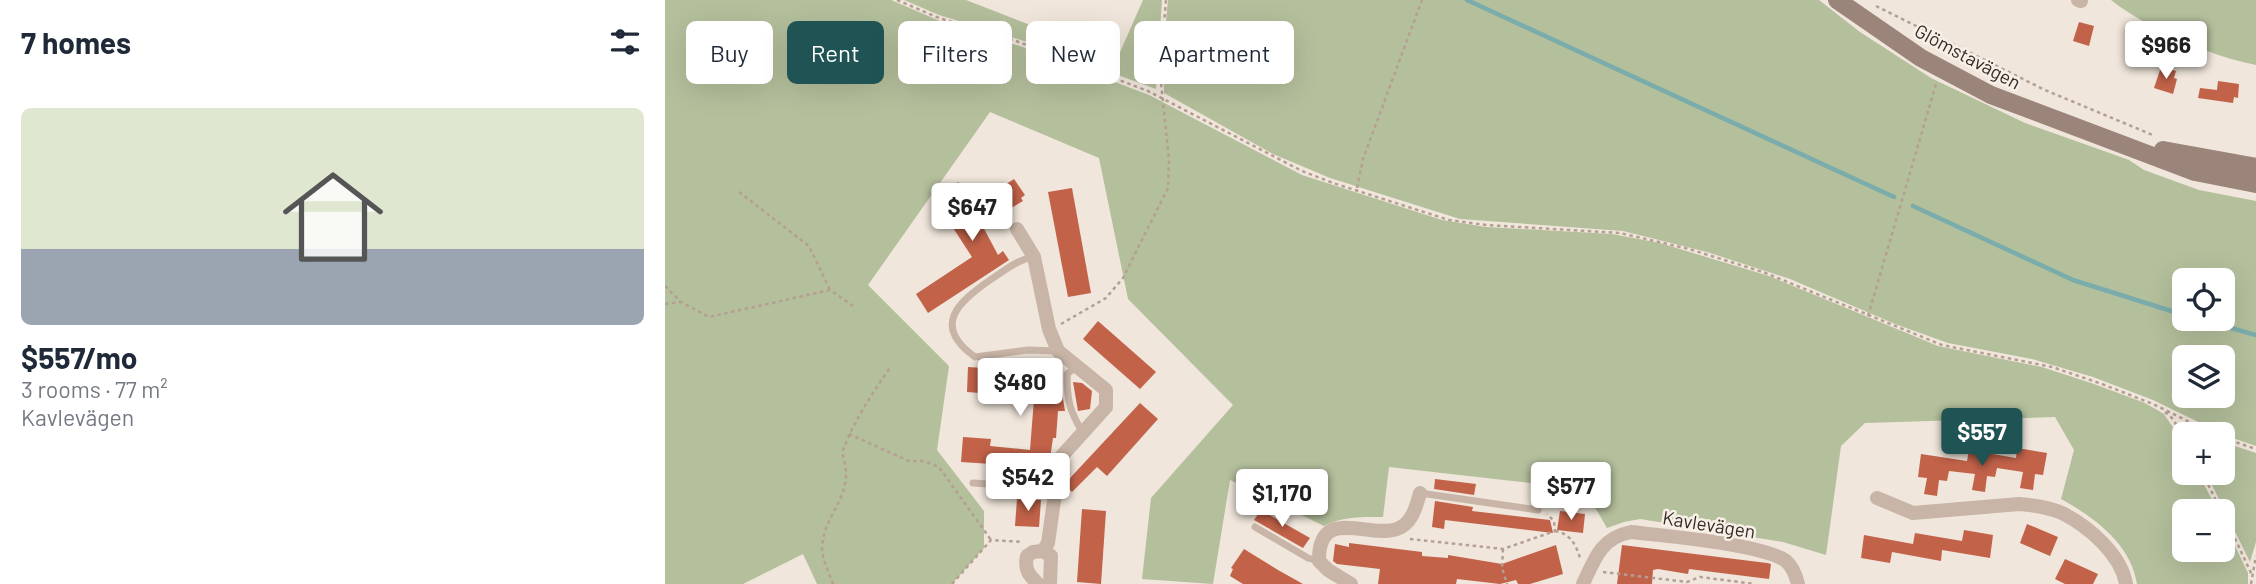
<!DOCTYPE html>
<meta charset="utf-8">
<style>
body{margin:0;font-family:Barlow,sans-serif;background:#f2f2f3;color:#1f2937;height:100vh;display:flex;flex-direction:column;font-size:26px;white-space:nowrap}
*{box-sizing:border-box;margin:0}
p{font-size:23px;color:#747a83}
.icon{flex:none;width:38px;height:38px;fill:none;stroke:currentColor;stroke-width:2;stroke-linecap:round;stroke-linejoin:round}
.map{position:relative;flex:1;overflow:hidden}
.details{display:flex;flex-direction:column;background:#fff;width:665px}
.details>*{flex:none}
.guide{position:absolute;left:21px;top:21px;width:665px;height:63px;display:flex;gap:14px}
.tools{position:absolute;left:1507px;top:268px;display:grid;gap:14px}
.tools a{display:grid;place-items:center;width:63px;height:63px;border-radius:10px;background:#fff;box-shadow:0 7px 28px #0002;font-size:35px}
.price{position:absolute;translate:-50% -60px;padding:0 16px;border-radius:7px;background:#fff;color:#222;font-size:23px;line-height:46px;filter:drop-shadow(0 2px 4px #0008)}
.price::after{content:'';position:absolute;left:50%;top:42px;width:21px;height:16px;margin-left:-10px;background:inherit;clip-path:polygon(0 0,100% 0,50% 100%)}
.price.current{background:#1f5354;color:#fff}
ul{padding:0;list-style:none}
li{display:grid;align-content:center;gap:14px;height:371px;padding:0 21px}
li span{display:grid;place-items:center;height:217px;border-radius:10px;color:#555}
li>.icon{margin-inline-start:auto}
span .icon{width:126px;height:126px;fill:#fffc;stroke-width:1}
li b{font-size:30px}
h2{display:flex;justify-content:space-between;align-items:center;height:84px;padding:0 21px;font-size:30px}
.tag{padding:0 24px;border-radius:10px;background:#fff;box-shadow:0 7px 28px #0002;font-size:24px;line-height:63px}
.tag.current{background:#1f5354;color:#fff}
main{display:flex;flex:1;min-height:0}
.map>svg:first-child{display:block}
.green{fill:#b4bf9c;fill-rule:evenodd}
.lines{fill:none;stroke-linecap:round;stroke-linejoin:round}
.stream{stroke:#7bacac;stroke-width:4.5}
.building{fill:#c16249}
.path{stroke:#b49f92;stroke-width:2.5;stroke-dasharray:3.5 3.5;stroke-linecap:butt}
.lane{stroke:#c8b5a7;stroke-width:7}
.street{stroke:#c8b5a7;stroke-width:14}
.secondary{stroke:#9b8479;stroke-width:18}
.labels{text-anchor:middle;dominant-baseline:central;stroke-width:5;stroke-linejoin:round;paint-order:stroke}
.street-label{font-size:19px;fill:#352b28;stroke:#f8f0e7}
</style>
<main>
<section class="details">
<h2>7 homes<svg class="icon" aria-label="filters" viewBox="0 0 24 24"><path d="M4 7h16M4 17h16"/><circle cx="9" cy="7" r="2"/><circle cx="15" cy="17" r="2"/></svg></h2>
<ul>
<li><span style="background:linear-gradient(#dfe7d0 65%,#9aa5b1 0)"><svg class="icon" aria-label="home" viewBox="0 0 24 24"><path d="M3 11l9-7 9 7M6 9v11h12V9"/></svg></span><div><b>$557/mo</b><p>3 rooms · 77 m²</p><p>Kavlevägen</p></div></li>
</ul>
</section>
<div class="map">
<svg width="1591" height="584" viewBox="0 0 1591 584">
<rect width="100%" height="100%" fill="#f0e6db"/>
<!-- green -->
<g class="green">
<path d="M0,0h226l49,21 80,25 129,49 153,80 140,45 44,7 126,7 48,9 109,33 169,70 104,21 52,17 51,19 19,11 20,30v28l14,1 20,38h-34v39h39v-29l25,52v11h-111c-6,-40 -43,-67 -76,-85l13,-49 -19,-33 -190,6 -24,23 -15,109 -43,-13 -143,-23 -16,3 -17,6 -11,-19 -40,-23 -167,-19 -6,50c-22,0 -39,-1 -59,9l-94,-46 -17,104 -71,-5 9,-81 82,-93 -105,-106 -29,-141 -109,-46 -122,173 81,81 -12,84 47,61v37l-32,36h-135l-14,-30 -60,30h-78z"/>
<polygon points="239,0 301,0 452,59 478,0 497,0 491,89 359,41 274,15"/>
<path d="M503,0h651l41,32 71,46 94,45 79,28 25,9 15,10 55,20 57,11v245l-29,-10 -74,-36 -60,-23 -61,-18 -84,-16 -53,-19 -105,-45 -83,-27 -84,-21 -163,-12 -130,-41 -57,-24 -109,-61 -1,-38zM1558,280v38h-39v-38zM1519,357h39v39h-39z"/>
<path d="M1446,0h145v65c-46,-9 -108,-36 -145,-65z"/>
<polygon points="1558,442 1591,453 1591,542 1585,562 1541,473 1558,472"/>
</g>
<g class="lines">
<!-- stream -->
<g class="stream">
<polyline points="802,0 1229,197"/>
<polyline points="1248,206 1408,280 1519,315"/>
<polyline points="1531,318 1591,335"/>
</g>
</g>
<!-- building -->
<g class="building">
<polygon points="1414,22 1429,26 1424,46 1408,41"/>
<polygon points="1496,67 1511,71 1509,78 1512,79 1508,94 1489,88"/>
<polygon points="1553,81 1574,84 1573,98 1569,97 1568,103 1533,98 1535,88 1552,90"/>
<polygon points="349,179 360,195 356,198 358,201 317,225 333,255 338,251 344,260 263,313 251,294 307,257 281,217 297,205 285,188 293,182 309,205"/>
<polygon points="407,188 426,293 403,297 383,192"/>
<polygon points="433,321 491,372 475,389 418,339"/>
<polygon points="372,362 396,366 395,381 400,411 393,411 391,438 388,438 382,479 362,478 362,474 325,471 326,464 296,462 298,437 326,439 325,446 365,450 369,399 369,391 330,387 329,394 302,392 303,367 334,369 335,363 372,366"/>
<polygon points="408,382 417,383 427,391 425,409 413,411"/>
<polygon points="475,403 493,419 442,476 432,467 407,492 401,486 406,477"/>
<polygon points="1352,448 1382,453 1378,475 1370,474 1368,490 1355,488 1358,472 1332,468 1330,477 1322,476 1320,492 1307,490 1310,474 1284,471 1282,481 1274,480 1272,496 1259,494 1262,478 1253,477 1256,454 1302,461 1304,450 1351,458"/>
<polygon points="770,479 811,484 809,495 769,489"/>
<polygon points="352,499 376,500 374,527 350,526"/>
<polygon points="770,501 808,507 807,511 885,520 888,533 780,520 779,529 767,527"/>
<polygon points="417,509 441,511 436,584 412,582"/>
<polygon points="596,510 645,538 638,548 589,520"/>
<polygon points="895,511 920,514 918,533 892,530"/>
<polygon points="1362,524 1393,537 1385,556 1355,543"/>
<polygon points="1299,530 1328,535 1325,558 1277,550 1276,561 1227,552 1225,563 1196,558 1199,535 1248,544 1250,533 1297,541"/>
<polygon points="684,543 757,552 757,556 783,558 783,555 837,564 891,545 898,574 865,584 853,584 851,580 835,584 792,579 791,584 713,584 715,569 672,564 668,561 670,544 684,547"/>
<polygon points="957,545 1102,563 1106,564 1104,579 1024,569 1023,574 993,569 988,570 987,584 952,584"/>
<polygon points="579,549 613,570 638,584 578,584 565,576 568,569 566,568"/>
<polygon points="1400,559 1433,574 1428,584 1400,584 1390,579"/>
</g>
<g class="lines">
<!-- path -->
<g class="path">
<polyline points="232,0 274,18 351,41 483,91 637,171 668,183 784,220 821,225 955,233 1024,249 1098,272 1277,345 1387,367 1437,384 1488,404 1549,434"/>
<polyline points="1211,6 1380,90 1490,136"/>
<polyline points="692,188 698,159 757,0"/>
<polyline points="74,192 144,246 165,290"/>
<polyline points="0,286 16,302 44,317 165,290 188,306"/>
<polyline points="0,304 16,302"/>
<polyline points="1203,316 1271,84"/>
<polyline points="396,324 441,298 458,278 503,188 504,160 495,73 501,0"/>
<polyline points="1500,412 1507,418 1519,437"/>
<polyline points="184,434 244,461 259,461 274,467 326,540"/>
<polyline points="1558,438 1591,449"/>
<polyline points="1537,472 1556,511"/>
<polyline points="1558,513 1587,575"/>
<path d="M890,531c15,2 21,14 25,27"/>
<polyline points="745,539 838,549 890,531 889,521 882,514"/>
<polyline points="838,549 837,568 842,584"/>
<polyline points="938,572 1022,582 1035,577 1090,584"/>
<path d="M168,584c-4,-12 -11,-24 -11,-37 3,-37 35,-52 20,-94 11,-31 30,-59 49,-87"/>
<polyline points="287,584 326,540 358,542"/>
<polyline points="1586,584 1591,556"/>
</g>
<!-- lane -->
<g class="lane">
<path d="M368,257c-16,3 -29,14 -43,23 -33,23 -58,46 -15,77l53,-7 30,1"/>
<path d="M412,366l-10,8c0,26 2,36 16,59"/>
<polyline points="308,483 391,488"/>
<polyline points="755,493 873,510"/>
<polyline points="590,527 643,558 653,561"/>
</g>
<!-- street -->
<g class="street">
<polyline points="1413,0 1416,1"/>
<polyline points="352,229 369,257 384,329 393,351 441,390 441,407 395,458 383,543 378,551 386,556 385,584"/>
<path d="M1212,498l36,15 106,-9c14,1 29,3 43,9 26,13 59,41 64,71"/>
<path d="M373,584c-9,-9 -14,-14 -11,-28l6,-4 10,-1"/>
<path d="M686,584l-23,-14 -9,-9c-1,-56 50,-22 78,-32 15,-5 19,-22 23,-36"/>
<path d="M918,584c12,-26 18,-46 48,-52 33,4 132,12 155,29 6,5 10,15 12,23"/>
</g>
<!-- secondary -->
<g class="secondary">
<polyline points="1172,0 1256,58 1326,95 1530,172 1591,184"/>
<polyline points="1498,150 1591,167"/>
</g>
</g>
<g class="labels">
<!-- street labels -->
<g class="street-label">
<text transform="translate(1303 56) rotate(28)">Glömstavägen</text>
<text transform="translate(1044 524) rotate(9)">Kavlevägen</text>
</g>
</g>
</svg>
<div class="tools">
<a><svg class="icon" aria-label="locate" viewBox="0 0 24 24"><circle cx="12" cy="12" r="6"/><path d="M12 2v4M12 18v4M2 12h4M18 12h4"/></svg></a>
<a><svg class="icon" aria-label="layers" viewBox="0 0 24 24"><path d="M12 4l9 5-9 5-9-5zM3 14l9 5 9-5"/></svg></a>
<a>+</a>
<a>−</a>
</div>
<b class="price" style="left:1501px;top:81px">$966</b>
<b class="price" style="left:307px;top:243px">$647</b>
<b class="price" style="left:355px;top:418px">$480</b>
<b class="price current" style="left:1317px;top:468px">$557</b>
<b class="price" style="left:363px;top:513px">$542</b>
<b class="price" style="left:906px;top:522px">$577</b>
<b class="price" style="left:617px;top:529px">$1,170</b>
<div class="guide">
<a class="tag">Buy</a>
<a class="tag current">Rent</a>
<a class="tag">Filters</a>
<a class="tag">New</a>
<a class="tag">Apartment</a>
</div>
</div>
</main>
